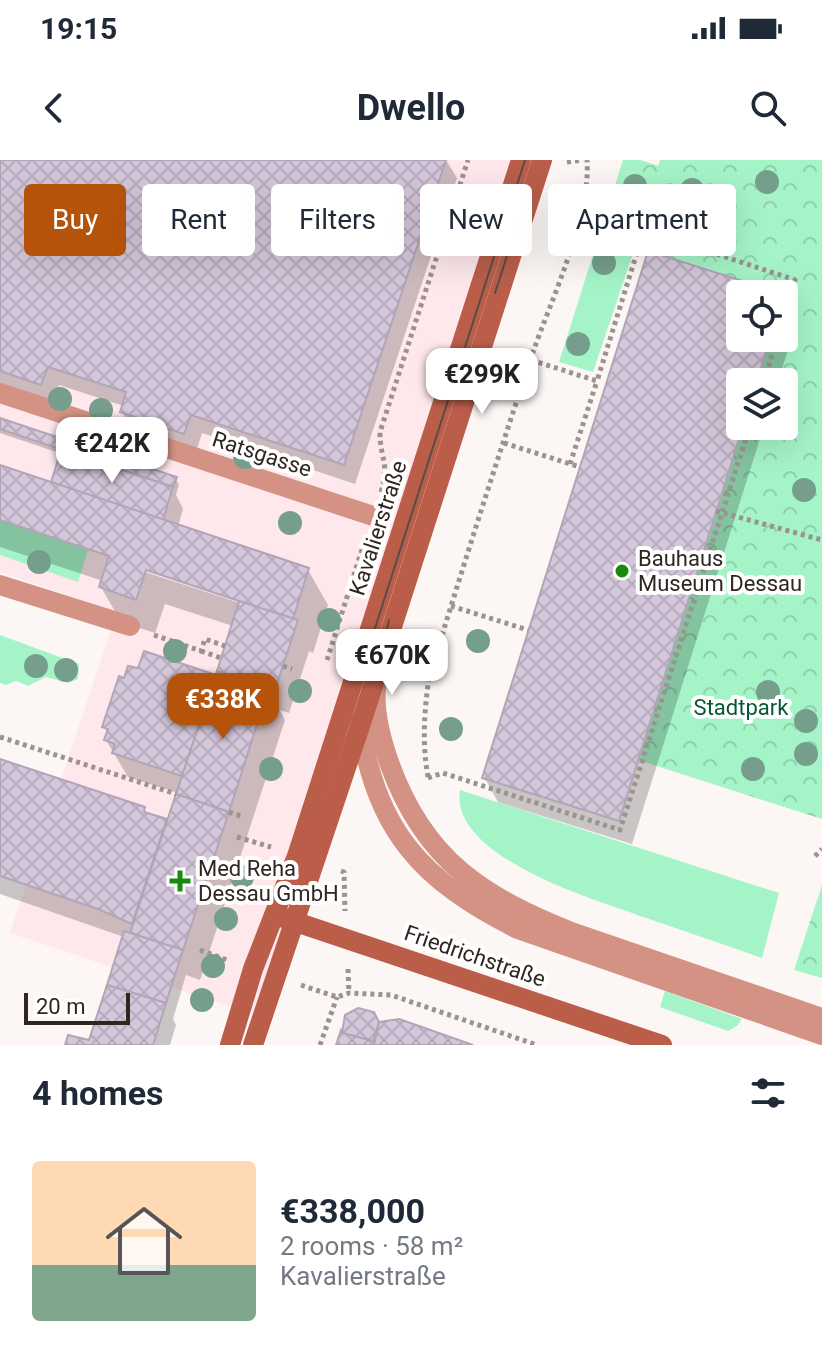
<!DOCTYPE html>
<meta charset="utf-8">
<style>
body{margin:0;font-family:Roboto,sans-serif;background:#f2f2f3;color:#1f2937;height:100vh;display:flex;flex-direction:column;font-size:30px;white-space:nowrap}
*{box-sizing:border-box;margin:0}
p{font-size:26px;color:#747a83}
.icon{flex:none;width:44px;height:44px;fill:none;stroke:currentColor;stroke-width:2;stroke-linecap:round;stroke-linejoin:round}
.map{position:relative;height:885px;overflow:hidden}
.side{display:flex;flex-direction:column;background:#fff;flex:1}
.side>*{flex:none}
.hud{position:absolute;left:24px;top:24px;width:774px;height:72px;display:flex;gap:16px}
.controls{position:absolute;left:726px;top:120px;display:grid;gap:16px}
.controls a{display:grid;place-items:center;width:72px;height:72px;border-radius:8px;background:#fff;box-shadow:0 8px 32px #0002;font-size:40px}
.scale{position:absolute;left:24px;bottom:20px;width:106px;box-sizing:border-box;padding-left:8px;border:4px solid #2f2622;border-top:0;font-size:22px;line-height:28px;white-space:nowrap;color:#2f2622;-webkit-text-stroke:6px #fff;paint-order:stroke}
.price{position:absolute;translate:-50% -68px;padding:0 18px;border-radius:16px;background:#fff;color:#222;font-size:26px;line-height:52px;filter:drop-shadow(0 2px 4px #0008)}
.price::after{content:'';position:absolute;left:50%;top:48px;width:24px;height:18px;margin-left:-12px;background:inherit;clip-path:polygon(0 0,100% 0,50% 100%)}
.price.current{background:#b45309;color:#fff}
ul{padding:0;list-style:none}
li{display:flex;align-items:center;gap:24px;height:200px;padding:0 32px}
li span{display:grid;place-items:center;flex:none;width:224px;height:160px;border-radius:8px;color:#555}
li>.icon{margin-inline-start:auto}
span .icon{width:96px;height:96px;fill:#fffc;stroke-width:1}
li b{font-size:34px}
h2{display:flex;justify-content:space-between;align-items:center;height:96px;padding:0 32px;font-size:34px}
.tag{padding:0 28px;border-radius:8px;background:#fff;box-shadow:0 8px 32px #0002;font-size:28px;line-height:72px}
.tag.current{background:#b45309;color:#fff}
.status{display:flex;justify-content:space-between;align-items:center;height:56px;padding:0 40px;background:#fff;direction:ltr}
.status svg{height:22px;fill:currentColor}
header{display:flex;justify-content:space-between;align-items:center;height:104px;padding:0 32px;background:#fff;font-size:36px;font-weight:700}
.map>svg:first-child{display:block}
.commercial{fill:#fee8ec}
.grass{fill:#a5f4c7}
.park{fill:url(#park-crowns)}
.shadow{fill:#0003;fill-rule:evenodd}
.building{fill:url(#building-cross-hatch);stroke:#b1a5b7;stroke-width:2}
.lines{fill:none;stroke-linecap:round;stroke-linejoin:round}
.path{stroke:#9a9390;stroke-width:5;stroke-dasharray:4 4;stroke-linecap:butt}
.lane{stroke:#d39283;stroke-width:20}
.street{stroke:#d39283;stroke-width:20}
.secondary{stroke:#ba5e4a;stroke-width:20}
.tram{stroke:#564e4a;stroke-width:2}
.tree{fill:#759f8c}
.poi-dot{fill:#198a0d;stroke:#fff;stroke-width:3}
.labels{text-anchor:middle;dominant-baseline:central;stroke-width:8;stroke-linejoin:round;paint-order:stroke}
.street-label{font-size:22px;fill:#2f2622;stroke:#fff}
.poi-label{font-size:22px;fill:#2f2622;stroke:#fff;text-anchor:start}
.park-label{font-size:22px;fill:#065736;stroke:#fff}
</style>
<div class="status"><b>19:15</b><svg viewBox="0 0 49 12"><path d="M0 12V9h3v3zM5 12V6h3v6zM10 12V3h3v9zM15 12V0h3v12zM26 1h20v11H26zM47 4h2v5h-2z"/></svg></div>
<header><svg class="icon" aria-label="back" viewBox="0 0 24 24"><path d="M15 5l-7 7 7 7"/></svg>Dwello<svg class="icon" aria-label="search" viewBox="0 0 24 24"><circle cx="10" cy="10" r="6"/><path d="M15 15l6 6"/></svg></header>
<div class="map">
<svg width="822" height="885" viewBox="0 0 822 885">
<defs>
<pattern id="park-crowns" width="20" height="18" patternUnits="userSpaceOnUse" patternTransform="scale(2)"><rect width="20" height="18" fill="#a5f4c7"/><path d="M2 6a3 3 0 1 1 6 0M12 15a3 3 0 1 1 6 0" fill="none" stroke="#8ed1ab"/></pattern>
<pattern id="building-cross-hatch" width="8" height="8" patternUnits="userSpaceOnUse" patternTransform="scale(2)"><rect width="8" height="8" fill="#d4c7db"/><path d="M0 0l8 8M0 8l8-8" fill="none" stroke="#b6abbc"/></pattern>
</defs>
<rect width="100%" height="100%" fill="#fcf7f5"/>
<!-- commercial -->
<polygon class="commercial" points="0,0 533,0 316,674 252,854 10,773 117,452 0,412"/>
<!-- grass -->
<g class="grass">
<polygon points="623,0 640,0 659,6 644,61 593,212 559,202"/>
<polygon points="0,360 88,390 78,422 0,395"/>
<polygon points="0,475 79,504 78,519 68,523 46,517 28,526 16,521 6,525 0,523"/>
<path d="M460,630l319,103 -17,65c-37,-13 -74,-26 -110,-38 -50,-18 -203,-61 -192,-130z"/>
<polygon points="665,831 742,859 737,866 728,871 660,847"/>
</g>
<!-- park -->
<g class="park">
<polygon points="623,0 640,0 658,6 660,0 822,0 822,659 638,600 743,266 784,266 784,222 757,222 770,178 784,178 784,134 600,75"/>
<polygon points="822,725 822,818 794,810"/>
</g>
<!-- shadow -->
<g class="shadow">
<polygon points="0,0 446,0 457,18 355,324 202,273 196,292 133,271 122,252 124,246 59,225 52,244 0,226"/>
<polygon points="649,93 779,134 740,134 740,178 784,178 784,137 797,160 778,222 740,222 740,266 764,266 632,684 498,642 484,617"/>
<path d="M0,260l176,59 3,6 -3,10 7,14 -5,17 130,44 20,35 -15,48 -4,-2 -20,62 -9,-3 5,10 -85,260 -14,-5 -13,44 3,6 -6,20h-103l24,-3 33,-105 -124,-43v-131l144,46 4,6 21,7 9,-29 -50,-16 -22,-37 2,-6 -4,-7 113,-50 16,-51 -68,-22 -10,29 -34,-11 -20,-35 2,-6 -103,-34v-80l52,17 10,-30 -62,-21zM137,405l116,39 -1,3 -116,-38z"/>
</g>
<!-- building -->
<g class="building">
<polygon points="0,0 446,0 344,305 191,255 184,274 120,252 126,232 48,207 41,225 0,211"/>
<polygon points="648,91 784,134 740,134 740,178 770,178 757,222 740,222 740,266 743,266 619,661 482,618"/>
<polygon points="0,258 177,317 173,327 0,269"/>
<polygon points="61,290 173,327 163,360 51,322"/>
<polygon points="0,305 309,408 293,459 146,410 136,440 99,427 109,396 0,360"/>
<polygon points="239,441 298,460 275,530 217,511"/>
<polygon points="144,491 216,515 182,616 112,593 115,584 104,580 108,569 102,567 119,516 124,518 128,506 138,508"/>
<polygon points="217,511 269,527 229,652 176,634"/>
<polygon points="0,599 145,647 144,652 167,659 132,764 98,749 0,716"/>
<polygon points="176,634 229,652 183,790 130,773"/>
<polygon points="124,771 183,790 166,843 107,825"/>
<polygon points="107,825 166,843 153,885 65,885 68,875 89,880"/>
<polygon points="358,848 374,852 379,862 373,881 342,873 345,855"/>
<polygon points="399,859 473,885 374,885 379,862"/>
<polygon points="341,870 342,873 373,881 374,885 336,885"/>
</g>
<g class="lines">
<!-- path -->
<g class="path">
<polyline points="567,2 583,0"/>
<polyline points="531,200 597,221 644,70 795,120 784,156"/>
<polyline points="764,222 777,178"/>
<polyline points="504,283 580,307"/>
<polyline points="570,304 597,221"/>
<path d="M381,332c9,-30 -1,-32 -1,-60l88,-272"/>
<polyline points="716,351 822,380"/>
<polyline points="451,446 528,470"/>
<polyline points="154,475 201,491 205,479 225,486"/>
<polyline points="201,491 221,498"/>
<polyline points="327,500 365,380"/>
<polyline points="283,506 292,509"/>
<polyline points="0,577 176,634"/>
<path d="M428,617c-6,-33 -4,-65 1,-99 33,-109 68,-218 104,-326 19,-54 58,-137 54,-192"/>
<polyline points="428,618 443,613 620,670 750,266"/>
<polyline points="229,652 244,657"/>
<polyline points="237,677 271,687"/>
<polyline points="815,696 822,689"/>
<polyline points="341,711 344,712 345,751"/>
<polyline points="200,790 227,800"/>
<polyline points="348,809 349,833"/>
<polyline points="301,825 337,837 349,833 391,835 537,885"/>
<polyline points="320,885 337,837"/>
</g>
<!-- lane -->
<g class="lane">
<path d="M377,520c-5,27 4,60 13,85 35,96 93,132 184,168l248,85"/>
<path d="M360,561c14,109 63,161 158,208l304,106"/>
</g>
<!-- street -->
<g class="street">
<polyline points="0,233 373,356"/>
<polyline points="0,425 130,466"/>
</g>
<!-- secondary -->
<g class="secondary">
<polyline points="281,757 662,885"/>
<polyline points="230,885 253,809 297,696 521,0"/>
<polyline points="253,885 361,563 542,0"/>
</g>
<!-- tram -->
<g class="tram">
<polyline points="495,133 527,34"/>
<polyline points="380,499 389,460"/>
<polyline points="360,515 525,0"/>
</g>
</g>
<!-- trees -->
<g class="tree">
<circle cx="767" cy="22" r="12"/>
<circle cx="635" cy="26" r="12"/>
<circle cx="692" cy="30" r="12"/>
<circle cx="604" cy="103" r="12"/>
<circle cx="578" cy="184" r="12"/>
<circle cx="60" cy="239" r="12"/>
<circle cx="101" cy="250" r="12"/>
<circle cx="245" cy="297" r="12"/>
<circle cx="804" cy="330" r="12"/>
<circle cx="290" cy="363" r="12"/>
<circle cx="39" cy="402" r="12"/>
<circle cx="329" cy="460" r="12"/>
<circle cx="478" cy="481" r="12"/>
<circle cx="175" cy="491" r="12"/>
<circle cx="36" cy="506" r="12"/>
<circle cx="66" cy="510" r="12"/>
<circle cx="300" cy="531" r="12"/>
<circle cx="768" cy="532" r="12"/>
<circle cx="806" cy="561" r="12"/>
<circle cx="451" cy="569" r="12"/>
<circle cx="806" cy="594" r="12"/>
<circle cx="271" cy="609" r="12"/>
<circle cx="753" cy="609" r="12"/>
<circle cx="242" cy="717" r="12"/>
<circle cx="226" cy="759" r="12"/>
<circle cx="213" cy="806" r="12"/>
<circle cx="202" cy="840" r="12"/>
</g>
<!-- markers -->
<g class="poi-dot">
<circle cx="622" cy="411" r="8"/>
<path d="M176 709h8v8h8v8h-8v8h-8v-8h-8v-8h8z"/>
</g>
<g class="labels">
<!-- street labels -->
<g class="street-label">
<text transform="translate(262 294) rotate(18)">Ratsgasse</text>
<text transform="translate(378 368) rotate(-72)">Kavalierstraße</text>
<text transform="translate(475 796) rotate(19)">Friedrichstraße</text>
</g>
<!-- poi labels -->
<g class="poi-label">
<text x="638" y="398">Bauhaus<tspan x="638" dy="25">Museum Dessau</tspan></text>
<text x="198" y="708">Med Reha<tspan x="198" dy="25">Dessau GmbH</tspan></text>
</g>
<!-- park labels -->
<g class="park-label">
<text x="741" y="547">Stadtpark</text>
</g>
</g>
</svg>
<div class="controls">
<a><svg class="icon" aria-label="locate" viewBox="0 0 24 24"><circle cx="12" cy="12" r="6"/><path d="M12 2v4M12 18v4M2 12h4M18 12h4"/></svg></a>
<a><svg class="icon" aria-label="layers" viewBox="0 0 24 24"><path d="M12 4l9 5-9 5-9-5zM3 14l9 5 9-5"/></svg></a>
</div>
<div class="scale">20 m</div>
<b class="price" style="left:482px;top:256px">€299K</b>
<b class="price" style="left:112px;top:325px">€242K</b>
<b class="price" style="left:392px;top:537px">€670K</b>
<b class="price current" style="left:223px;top:581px">€338K</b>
<div class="hud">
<a class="tag current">Buy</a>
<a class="tag">Rent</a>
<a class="tag">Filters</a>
<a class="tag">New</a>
<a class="tag">Apartment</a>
</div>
</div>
<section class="side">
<h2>4 homes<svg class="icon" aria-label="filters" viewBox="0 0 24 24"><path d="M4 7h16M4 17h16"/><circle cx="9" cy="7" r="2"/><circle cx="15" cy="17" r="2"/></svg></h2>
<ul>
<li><span style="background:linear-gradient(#ffd9b3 65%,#7fa58c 0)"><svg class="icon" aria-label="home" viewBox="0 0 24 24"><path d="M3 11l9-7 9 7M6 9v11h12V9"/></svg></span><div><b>€338,000</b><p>2 rooms · 58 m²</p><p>Kavalierstraße</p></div></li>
</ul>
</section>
